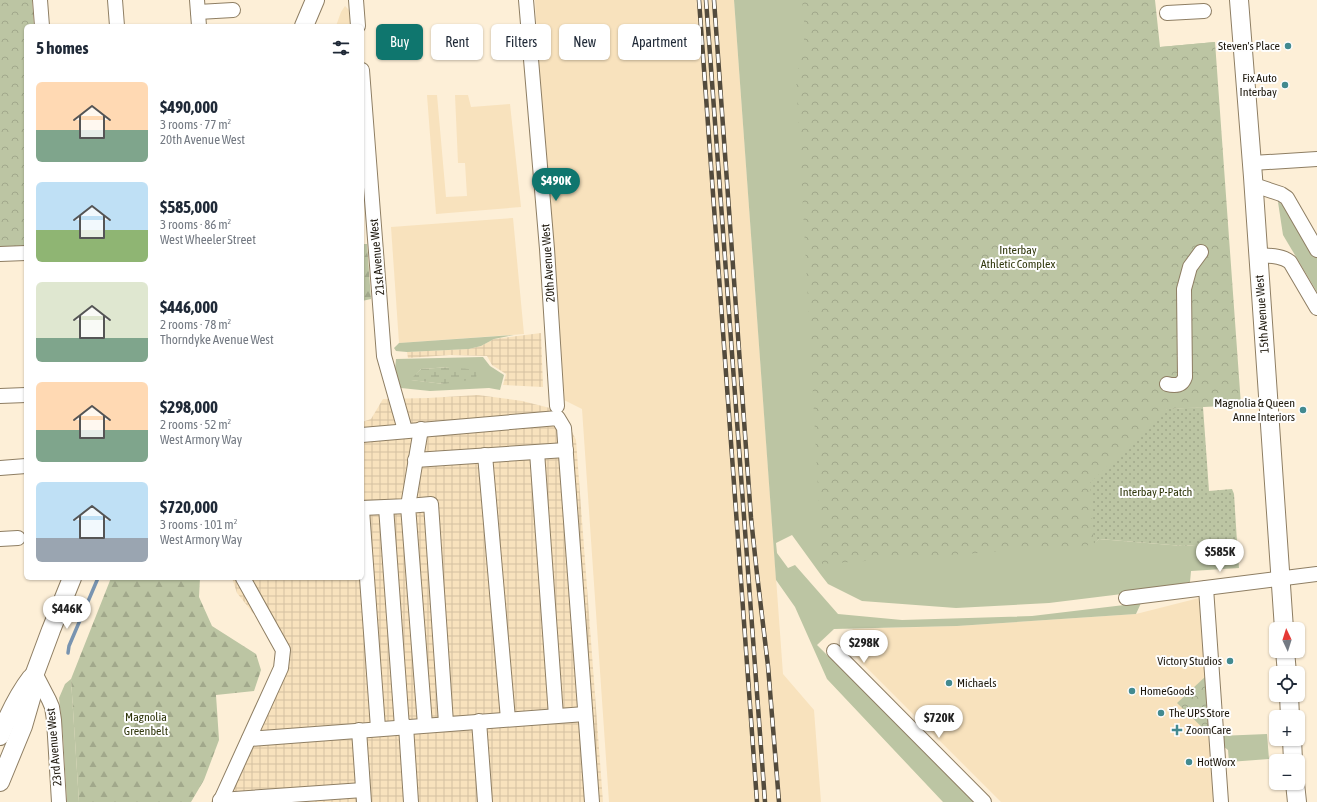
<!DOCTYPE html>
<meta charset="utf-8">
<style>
body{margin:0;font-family:"Asap Condensed",sans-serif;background:#f6f6f7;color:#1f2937;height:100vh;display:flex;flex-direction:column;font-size:15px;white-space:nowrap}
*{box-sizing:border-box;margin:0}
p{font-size:13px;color:#747a83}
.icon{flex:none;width:22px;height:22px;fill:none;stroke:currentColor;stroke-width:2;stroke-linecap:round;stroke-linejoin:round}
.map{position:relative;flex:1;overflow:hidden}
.sheet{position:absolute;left:24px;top:24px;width:340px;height:556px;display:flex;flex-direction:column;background:#fff;border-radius:6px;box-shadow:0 1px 3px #0004}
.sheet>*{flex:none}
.guide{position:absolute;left:376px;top:24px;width:380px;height:36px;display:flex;gap:8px}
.needle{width:26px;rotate:356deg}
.fabs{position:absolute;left:1269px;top:622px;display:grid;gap:8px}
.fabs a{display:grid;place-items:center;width:36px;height:36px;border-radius:6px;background:#fff;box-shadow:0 1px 3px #0004;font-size:20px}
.price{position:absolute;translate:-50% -34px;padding:0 9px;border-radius:14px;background:#fff;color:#222;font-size:13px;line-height:26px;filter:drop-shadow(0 1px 2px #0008)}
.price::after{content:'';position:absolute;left:50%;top:24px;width:12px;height:9px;margin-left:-6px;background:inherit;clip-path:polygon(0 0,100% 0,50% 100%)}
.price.selected{background:#0f766e;color:#fff}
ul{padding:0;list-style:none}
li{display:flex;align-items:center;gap:12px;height:100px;padding:0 12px}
li span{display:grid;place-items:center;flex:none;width:112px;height:80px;border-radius:6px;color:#555}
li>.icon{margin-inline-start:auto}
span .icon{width:48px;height:48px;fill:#fffc;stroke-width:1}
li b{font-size:17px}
h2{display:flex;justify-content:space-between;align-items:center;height:48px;padding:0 12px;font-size:17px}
.pill{padding:0 14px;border-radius:6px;background:#fff;box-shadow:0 1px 3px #0004;font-size:14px;line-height:36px}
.pill.selected{background:#0f766e;color:#fff}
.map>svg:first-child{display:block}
.built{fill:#f8e2bd}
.industrial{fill:url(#industrial-grid)}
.grass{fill:#bcc5a3;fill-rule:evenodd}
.forest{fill:url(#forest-firs)}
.wetland{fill:url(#wetland-marsh)}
.park{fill:url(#park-crowns)}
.garden{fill:url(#garden-dots)}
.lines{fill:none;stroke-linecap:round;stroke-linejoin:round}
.stream{stroke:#7994b0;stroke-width:3.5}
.minor-casing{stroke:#8e7e63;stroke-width:16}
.major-casing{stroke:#8e7e63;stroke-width:20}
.minor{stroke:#fff;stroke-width:14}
.major{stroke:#fff;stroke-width:18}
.rail-casing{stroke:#534b3d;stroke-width:4.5}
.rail{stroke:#fefefe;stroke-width:3;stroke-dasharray:9;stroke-linecap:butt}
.poi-dot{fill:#428a90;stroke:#fefefe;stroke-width:1.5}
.labels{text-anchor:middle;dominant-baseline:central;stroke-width:4;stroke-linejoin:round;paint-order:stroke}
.poi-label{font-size:12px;fill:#1d170c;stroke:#fefefe;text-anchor:start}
.park-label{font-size:12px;fill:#30370c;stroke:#fefefe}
.street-label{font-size:12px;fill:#1d170c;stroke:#fefefe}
</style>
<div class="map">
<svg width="1317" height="802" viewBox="0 0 1317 802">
<defs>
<pattern id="industrial-grid" width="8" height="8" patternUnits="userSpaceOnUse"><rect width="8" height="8" fill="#f8e2bd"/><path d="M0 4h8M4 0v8" fill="none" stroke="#d4c1a1"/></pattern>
<pattern id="forest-firs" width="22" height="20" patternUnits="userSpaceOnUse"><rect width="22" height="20" fill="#bcc5a3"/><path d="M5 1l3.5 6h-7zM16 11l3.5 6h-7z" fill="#a1a88b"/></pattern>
<pattern id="wetland-marsh" width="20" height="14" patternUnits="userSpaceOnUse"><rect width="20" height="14" fill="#bcc5a3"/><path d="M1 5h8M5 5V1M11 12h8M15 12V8" fill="none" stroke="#a1a88b"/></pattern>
<pattern id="park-crowns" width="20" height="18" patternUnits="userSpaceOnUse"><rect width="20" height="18" fill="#bcc5a3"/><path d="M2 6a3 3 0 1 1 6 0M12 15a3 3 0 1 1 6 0" fill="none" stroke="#a1a88b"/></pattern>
<pattern id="garden-dots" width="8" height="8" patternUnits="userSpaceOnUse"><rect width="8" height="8" fill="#bcc5a3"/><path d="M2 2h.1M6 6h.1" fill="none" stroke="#a1a88b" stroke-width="1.8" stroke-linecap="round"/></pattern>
</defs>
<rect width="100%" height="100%" fill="#fdefd7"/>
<!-- built -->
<g class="built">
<polygon points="535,0 734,0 783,674 814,710 821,802 609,802 582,409 558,397"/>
<polygon points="345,6 350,11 353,26 336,26 341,12"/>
<polygon points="427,95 437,95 446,197 467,196 465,163 458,163 455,95 468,95 471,107 510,104 521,207 436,214"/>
<polygon points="513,218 524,334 399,343 391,227"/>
<polygon points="1203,597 1217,802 1001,802 840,641 853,629 957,626 1136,614"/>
</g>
<!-- industrial -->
<g class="industrial">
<polygon points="541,333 543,387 503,385 506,374 492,365 487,356 450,355 408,358 407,352 469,349 481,346 494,339"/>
<polygon points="478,395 522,401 562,411 576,440 603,802 211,802 269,687 277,656 274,643 265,628 237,593 232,578 362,578 362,422 371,419 383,399 428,398"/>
</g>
<!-- grass -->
<g class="grass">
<polygon points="734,0 994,0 1160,47 1215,42 1203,407 1167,409 1094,544 1099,539 1183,546 1237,542 1239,568 1191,571 1190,582 1122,594 1049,603 956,608 862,601 828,584 821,575 792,535 776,543 777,553 788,568 795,565 838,614 902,620 1032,616 1141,603 1136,614 957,626 834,629 817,645 975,802 943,802 827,679 795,607 776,580"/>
<polygon points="1278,202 1288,208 1317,256 1317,292 1283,235"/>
<polygon points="514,335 494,339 481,346 469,349 407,352 396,351 394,348 399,343"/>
<path d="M483,357l7,9 14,9 -4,15 -11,-2 -59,3 -29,-3 -6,-19 1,-10zM450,367l-6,17 -33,-4 10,-11z"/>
<polygon points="71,679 79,802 67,802 63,736 59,698 65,684"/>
<polygon points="1267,734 1269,759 1229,762 1228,750 1220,744 1219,736"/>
</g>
<!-- forest -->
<g class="forest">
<polygon points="362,244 367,244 371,299 362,301"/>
<polygon points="111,578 200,578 199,597 212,626 256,654 261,670 254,691 216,695 219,740 204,780 191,802 79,802 71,679"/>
</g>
<!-- wetland -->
<polygon class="wetland" points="450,367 477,370 476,379 444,384 410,380 421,369"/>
<!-- park -->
<g class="park">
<polygon points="0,0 32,0 34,26 26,26 26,248 0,250"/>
<polygon points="802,0 1155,0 1160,47 1215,42 1241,405 1167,409 1090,483 1094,545 822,564 796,77 804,44 804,19"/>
<polygon points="1206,676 1211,736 1177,703"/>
</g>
<!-- garden -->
<polygon class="garden" points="1203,407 1209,491 1232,489 1234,494 1237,542 1183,546 1099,539 1094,545 1090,483 1167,409"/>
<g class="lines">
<!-- stream -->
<polyline class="stream" points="68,653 69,646 98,578"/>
<defs>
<g id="minor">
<polyline points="40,0 42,26"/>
<polyline points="115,0 117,26"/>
<polyline points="197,0 199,26"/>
<polyline points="356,0 358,26"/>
<polyline points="526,0 547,249 557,406"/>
<polyline points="198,12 233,10"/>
<polyline points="1167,13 1204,11"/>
<polyline points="362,70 384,356 405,430"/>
<polyline points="1252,163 1317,159"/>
<polyline points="1254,185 1281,194 1287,198 1317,250"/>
<polyline points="0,254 26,253"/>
<path d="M1258,255c11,1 23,0 32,7l27,46"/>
<path d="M1167,384c8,2 15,2 18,-7l-1,-88 6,-22 11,-15"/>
<polyline points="0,396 26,395"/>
<polyline points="362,435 558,418 564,428 592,802"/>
<polyline points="537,452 556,716"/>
<polyline points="485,455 508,719"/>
<polyline points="415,460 566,450"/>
<polyline points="0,468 26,466"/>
<polyline points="386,507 402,727"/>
<polyline points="362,508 408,506 421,429"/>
<polyline points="362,510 378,728"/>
<polyline points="0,539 18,538"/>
<polyline points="1206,588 1221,802"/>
<polyline points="1126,598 1317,574"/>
<polyline points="834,651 984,802"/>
<polyline points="35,673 49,700 52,707 54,720 59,802"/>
<polyline points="479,721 485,802"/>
<polyline points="425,725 408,506 431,504 446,723"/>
<polyline points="406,726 411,802"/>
<polyline points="359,730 364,802"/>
<polyline points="249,739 585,714"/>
<polyline points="220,800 363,790"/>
<polyline points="220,802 281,668 283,650 243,578"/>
</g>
<g id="major">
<polyline points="1239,0 1253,177 1284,629"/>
<polyline points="304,26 315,0"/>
<polyline points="1285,651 1287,673"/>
<polyline points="1289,695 1290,717"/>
<path d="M0,736c8,-20 18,-41 31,-58"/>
<polyline points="1292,739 1293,761"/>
<polyline points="0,782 23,726 34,688 35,673 51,630 72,578"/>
<polyline points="1295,783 1297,802"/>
</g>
</defs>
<!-- minor casing -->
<use href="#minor" class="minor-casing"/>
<!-- major casing -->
<use href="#major" class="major-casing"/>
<!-- minor -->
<use href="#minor" class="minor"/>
<!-- major -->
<use href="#major" class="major"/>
<defs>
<g id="rail">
<polyline points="699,0 757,802"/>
<polyline points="706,0 765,802"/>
<polyline points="714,0 751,518 757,574 768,666 779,802"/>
</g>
</defs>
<!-- rail casing -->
<use href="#rail" class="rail-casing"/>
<!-- rail -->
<use href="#rail" class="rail"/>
</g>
<!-- markers -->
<g class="poi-dot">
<circle cx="1288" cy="46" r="4"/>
<circle cx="1285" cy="85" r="4"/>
<circle cx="1303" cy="410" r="4"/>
<circle cx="1230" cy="661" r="4"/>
<circle cx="949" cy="683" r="4"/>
<circle cx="1132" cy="691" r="4"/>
<circle cx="1161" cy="713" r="4"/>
<path d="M1175 724h4v4h4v4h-4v4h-4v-4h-4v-4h4z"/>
<circle cx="1189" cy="762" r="4"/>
</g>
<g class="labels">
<!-- poi labels -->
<g class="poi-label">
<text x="1280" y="46" text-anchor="end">Steven's Place</text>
<text x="1277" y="78" text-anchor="end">Fix Auto<tspan x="1277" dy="14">Interbay</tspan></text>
<text x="1295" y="403" text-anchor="end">Magnolia &amp; Queen<tspan x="1295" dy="14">Anne Interiors</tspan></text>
<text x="1222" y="661" text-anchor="end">Victory Studios</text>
<text x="957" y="683">Michaels</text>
<text x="1140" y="691">HomeGoods</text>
<text x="1169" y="713">The UPS Store</text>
<text x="1186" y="730">ZoomCare</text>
<text x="1197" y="762">HotWorx</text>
</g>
<!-- park labels -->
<g class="park-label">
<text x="1018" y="250">Interbay<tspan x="1018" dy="14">Athletic Complex</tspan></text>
<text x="1156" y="492">Interbay P-Patch</text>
<text x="146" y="717">Magnolia<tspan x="146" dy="14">Greenbelt</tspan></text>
</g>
<!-- street labels -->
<g class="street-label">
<text transform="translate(377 257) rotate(-95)">21st Avenue West</text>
<text transform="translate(548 263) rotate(-94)">20th Avenue West</text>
<text transform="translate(1262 314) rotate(-94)">15th Avenue West</text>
<text transform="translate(54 747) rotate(-95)">23rd Avenue West</text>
</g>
</g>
</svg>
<div class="fabs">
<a><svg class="needle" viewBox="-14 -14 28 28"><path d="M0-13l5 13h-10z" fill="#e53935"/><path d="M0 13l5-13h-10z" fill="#747a83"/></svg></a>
<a><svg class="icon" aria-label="locate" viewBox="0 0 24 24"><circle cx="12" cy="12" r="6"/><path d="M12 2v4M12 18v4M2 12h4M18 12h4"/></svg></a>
<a>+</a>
<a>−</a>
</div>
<b class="price selected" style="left:556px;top:202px">$490K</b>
<b class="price" style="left:1220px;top:573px">$585K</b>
<b class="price" style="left:67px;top:630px">$446K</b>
<b class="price" style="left:864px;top:664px">$298K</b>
<b class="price" style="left:939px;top:739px">$720K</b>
<div class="guide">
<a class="pill selected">Buy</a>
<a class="pill">Rent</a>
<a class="pill">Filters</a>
<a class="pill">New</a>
<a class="pill">Apartment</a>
</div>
<section class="sheet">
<h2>5 homes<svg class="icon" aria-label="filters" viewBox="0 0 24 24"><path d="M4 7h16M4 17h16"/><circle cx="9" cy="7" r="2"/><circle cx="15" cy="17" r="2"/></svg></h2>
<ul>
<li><span style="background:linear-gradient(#ffd9b3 60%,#7fa58c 0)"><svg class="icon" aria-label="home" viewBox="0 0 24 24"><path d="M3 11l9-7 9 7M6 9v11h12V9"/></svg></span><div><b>$490,000</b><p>3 rooms · 77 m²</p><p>20th Avenue West</p></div></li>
<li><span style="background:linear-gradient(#bfe0f5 60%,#8fb573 0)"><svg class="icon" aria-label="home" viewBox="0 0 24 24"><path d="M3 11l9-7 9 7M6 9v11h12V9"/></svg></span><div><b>$585,000</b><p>3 rooms · 86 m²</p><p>West Wheeler Street</p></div></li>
<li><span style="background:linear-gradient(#dfe7d0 70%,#7fa58c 0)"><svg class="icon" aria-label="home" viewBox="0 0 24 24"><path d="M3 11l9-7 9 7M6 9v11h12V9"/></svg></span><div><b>$446,000</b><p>2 rooms · 78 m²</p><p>Thorndyke Avenue West</p></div></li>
<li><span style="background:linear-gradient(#ffd9b3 60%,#7fa58c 0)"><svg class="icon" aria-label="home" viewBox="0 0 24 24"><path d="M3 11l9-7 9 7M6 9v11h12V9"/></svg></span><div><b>$298,000</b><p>2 rooms · 52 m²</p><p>West Armory Way</p></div></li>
<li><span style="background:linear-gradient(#bfe0f5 70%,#9aa5b1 0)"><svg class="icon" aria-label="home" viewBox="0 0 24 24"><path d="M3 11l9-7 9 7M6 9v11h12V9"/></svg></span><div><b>$720,000</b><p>3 rooms · 101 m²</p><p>West Armory Way</p></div></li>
</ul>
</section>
</div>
